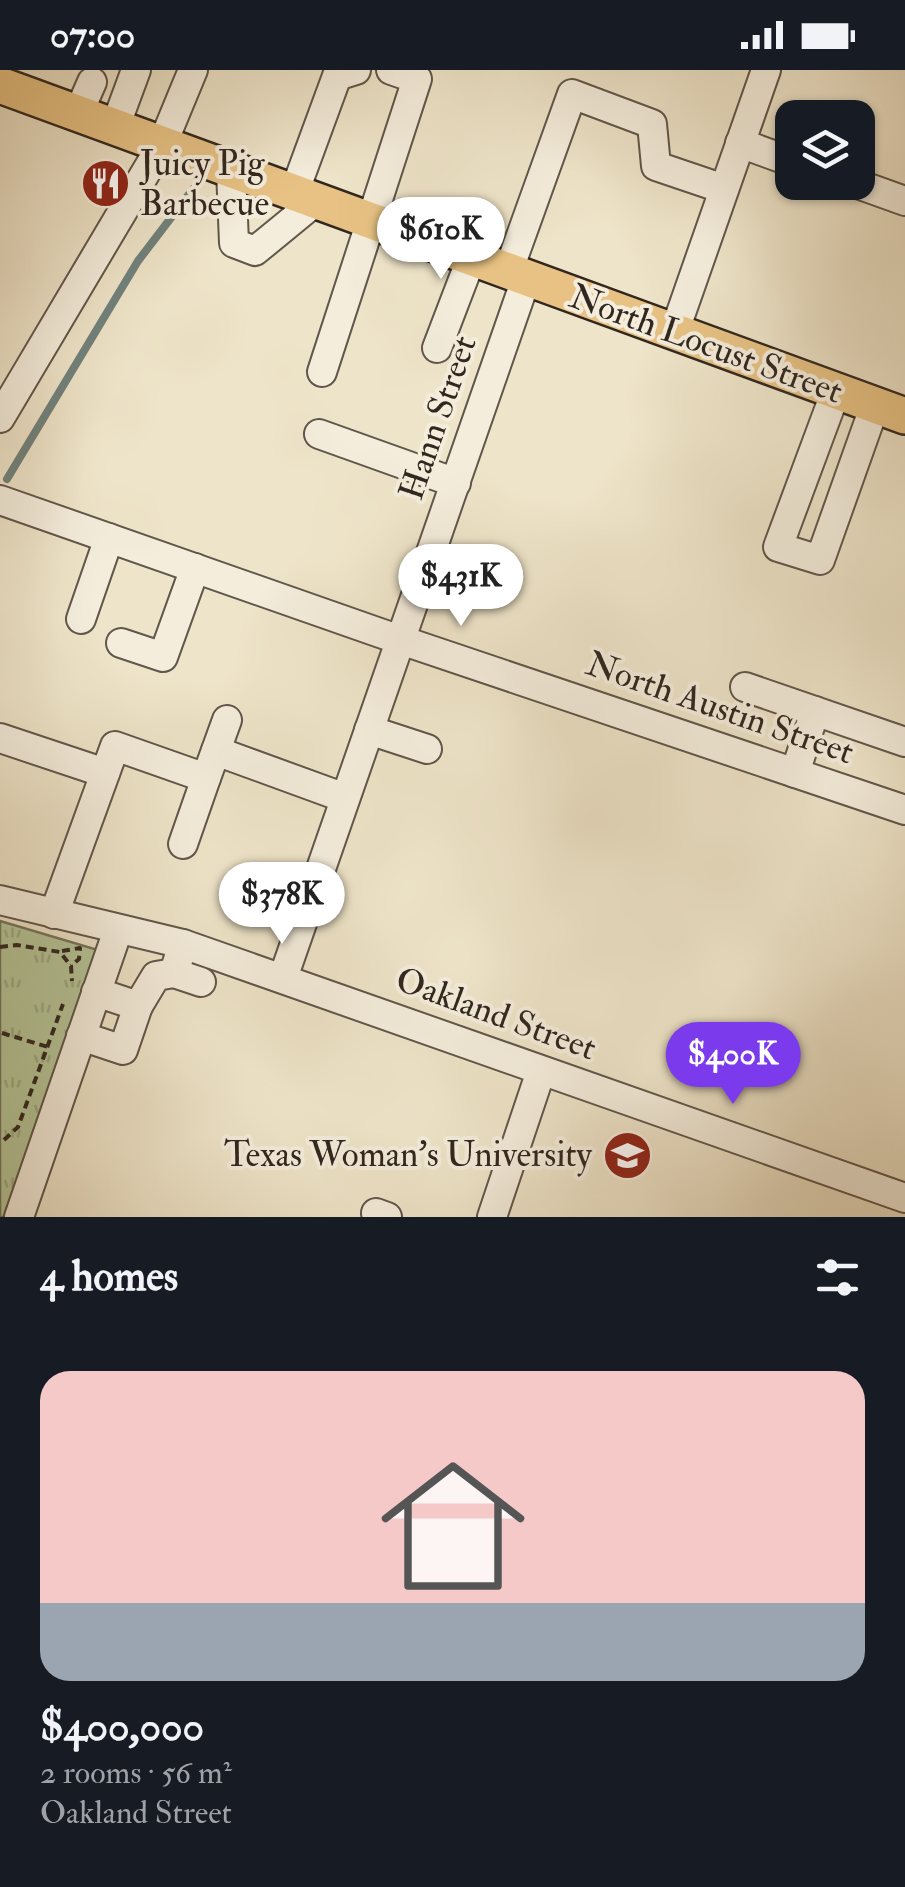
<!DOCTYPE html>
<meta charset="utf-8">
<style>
body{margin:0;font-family:"IM FELL Double Pica",serif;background:#242831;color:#f1f3f6;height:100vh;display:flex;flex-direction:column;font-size:38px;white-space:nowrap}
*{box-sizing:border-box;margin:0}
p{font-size:32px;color:#9ea1a6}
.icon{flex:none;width:55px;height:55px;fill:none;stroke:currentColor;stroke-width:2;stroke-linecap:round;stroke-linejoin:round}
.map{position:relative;height:1147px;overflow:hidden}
.sheet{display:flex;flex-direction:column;background:#171b24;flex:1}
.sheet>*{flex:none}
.buttons{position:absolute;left:775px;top:30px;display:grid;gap:20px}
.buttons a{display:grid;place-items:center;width:100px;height:100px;border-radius:20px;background:#171b24;box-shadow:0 2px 8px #0004;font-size:50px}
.price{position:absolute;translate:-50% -85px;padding:0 22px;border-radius:35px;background:#fff;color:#222;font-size:32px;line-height:65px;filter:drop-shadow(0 2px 5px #0008)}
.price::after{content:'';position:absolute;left:50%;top:60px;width:30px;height:22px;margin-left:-15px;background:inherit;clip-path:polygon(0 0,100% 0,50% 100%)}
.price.on{background:#7c3aed;color:#fff}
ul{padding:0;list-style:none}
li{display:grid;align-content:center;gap:20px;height:530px;padding:0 40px}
li span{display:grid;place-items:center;height:310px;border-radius:30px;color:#555}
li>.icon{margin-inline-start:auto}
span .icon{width:180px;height:180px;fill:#fffc;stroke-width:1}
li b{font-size:42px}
h2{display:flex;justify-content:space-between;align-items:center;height:120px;padding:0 40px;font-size:42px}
.status{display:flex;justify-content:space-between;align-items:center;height:70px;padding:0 50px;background:#171b24;direction:ltr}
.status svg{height:28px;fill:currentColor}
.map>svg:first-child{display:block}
.grass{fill:url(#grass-tufts);stroke:#73765c;stroke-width:2.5}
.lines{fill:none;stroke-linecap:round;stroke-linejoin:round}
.stream{stroke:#71827d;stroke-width:8}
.minor-casing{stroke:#60564a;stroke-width:32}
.major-casing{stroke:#31271f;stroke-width:40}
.path{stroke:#31271f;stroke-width:4;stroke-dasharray:8 5;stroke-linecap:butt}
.minor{stroke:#f4eddc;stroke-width:28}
.major{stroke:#e7c284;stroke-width:35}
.labels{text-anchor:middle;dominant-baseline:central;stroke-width:8;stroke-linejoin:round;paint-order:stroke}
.poi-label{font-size:35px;fill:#31271f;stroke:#f4eddc;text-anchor:start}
.street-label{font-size:35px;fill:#31271f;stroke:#f4eddc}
</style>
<div class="status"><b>07:00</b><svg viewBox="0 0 49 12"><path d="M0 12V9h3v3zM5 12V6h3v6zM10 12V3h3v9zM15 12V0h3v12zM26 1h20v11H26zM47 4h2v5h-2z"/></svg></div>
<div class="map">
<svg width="905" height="1147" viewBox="0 0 905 1147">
<defs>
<pattern id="grass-tufts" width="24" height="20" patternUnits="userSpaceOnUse" patternTransform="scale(2.5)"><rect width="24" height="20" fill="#b5c599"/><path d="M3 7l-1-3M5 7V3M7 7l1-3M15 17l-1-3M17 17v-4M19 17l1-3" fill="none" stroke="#9ca983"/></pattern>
</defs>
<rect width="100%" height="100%" fill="#eee4c9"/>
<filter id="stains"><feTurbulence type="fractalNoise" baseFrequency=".002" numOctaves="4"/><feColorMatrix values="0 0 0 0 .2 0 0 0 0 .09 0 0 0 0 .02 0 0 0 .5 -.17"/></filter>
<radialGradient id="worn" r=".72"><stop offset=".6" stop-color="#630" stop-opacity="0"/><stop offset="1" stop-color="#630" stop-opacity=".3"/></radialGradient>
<!-- grass -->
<polygon class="grass" points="0,851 98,880 4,1147 0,1147"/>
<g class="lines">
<!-- stream -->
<polyline class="stream" points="7,409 138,191 193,119"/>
<defs>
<g id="minor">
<polyline points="78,44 92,12"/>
<polyline points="115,57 136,0"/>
<polyline points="740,73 792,92"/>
<polyline points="231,100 234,173 255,181 316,131"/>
<polyline points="852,112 905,131"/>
<polyline points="294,123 337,6 356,0"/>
<polyline points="508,202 572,24 652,54 656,96 724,119"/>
<polyline points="674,263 766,0"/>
<polyline points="437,278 471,189"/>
<polyline points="322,302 417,9 391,0"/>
<polyline points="836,321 778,477 820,490 875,335"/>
<polyline points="0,348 162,75 193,0"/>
<polyline points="319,364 456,413"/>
<polyline points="0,430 380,563 905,740"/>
<polyline points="81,549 109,468"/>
<polyline points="121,573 163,587 195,498"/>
<polyline points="745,617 905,672"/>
<polyline points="369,660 427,679"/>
<polyline points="0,668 105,703"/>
<polyline points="216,681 345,728"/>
<polyline points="795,703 815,641"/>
<polyline points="183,774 206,708"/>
<polyline points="0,830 183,874 905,1128"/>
<polyline points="54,844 115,676 206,708 227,650"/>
<polyline points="174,903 201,912"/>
<polyline points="283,908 526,209"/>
<polyline points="138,936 156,906 174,903 183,874"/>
<polyline points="81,966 123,980 138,936 96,922"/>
<polyline points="376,1143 387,1147"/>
<polyline points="19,1147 118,860"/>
<polyline points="492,1147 541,1001"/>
</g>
<polyline id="major" points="0,15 905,346"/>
</defs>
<!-- minor casing -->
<use href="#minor" class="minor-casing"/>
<!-- major casing -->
<use href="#major" class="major-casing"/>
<!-- path -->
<g class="path">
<polyline points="0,877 17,875 60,882 71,896 72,911"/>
<polyline points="62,881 80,878 79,889 71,896"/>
<polyline points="2,963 48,977"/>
<polyline points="4,1070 18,1057 63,934"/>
</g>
<!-- minor -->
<use href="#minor" class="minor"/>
<!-- major -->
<use href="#major" class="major"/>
</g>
<!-- icons -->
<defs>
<symbol id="restaurant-disc" viewBox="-11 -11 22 22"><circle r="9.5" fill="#8f2418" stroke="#f4eddc"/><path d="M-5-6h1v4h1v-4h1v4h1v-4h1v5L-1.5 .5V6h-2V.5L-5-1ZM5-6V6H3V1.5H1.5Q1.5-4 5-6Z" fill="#fff"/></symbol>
<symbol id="university-disc" viewBox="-11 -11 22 22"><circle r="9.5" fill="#8f2418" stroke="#f4eddc"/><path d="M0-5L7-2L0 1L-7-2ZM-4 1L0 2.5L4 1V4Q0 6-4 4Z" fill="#fff"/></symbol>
</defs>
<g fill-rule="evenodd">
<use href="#restaurant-disc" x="78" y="86" width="55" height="55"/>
<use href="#university-disc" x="600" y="1058" width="55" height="55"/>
</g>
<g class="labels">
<!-- poi labels -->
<g class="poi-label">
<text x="140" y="94">Juicy Pig<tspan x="140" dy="40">Barbecue</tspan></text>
<text x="592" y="1085" text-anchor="end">Texas Woman's University</text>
</g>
<!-- street labels -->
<g class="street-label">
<text transform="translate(706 274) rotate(20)">North Locust Street</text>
<text transform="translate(438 348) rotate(-71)">Hann Street</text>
<text transform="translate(720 638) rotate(19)">North Austin Street</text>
<text transform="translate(496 944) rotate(20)">Oakland Street</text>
</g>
</g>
<rect width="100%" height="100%" filter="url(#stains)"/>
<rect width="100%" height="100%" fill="url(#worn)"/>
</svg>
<div class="buttons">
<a><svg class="icon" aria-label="layers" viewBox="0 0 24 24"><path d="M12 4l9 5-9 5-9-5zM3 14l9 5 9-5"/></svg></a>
</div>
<b class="price" style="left:441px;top:212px">$610K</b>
<b class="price" style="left:461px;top:559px">$431K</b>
<b class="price" style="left:282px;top:877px">$378K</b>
<b class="price on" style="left:733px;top:1037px">$400K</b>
</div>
<section class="sheet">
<h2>4 homes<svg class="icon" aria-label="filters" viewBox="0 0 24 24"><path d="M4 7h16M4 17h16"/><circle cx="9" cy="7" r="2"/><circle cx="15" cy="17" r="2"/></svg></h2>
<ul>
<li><span style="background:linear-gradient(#f6c9c9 75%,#9aa5b1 0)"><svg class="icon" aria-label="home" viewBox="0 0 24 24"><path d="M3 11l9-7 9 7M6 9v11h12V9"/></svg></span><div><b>$400,000</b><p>2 rooms · 56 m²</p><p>Oakland Street</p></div></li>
</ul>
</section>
